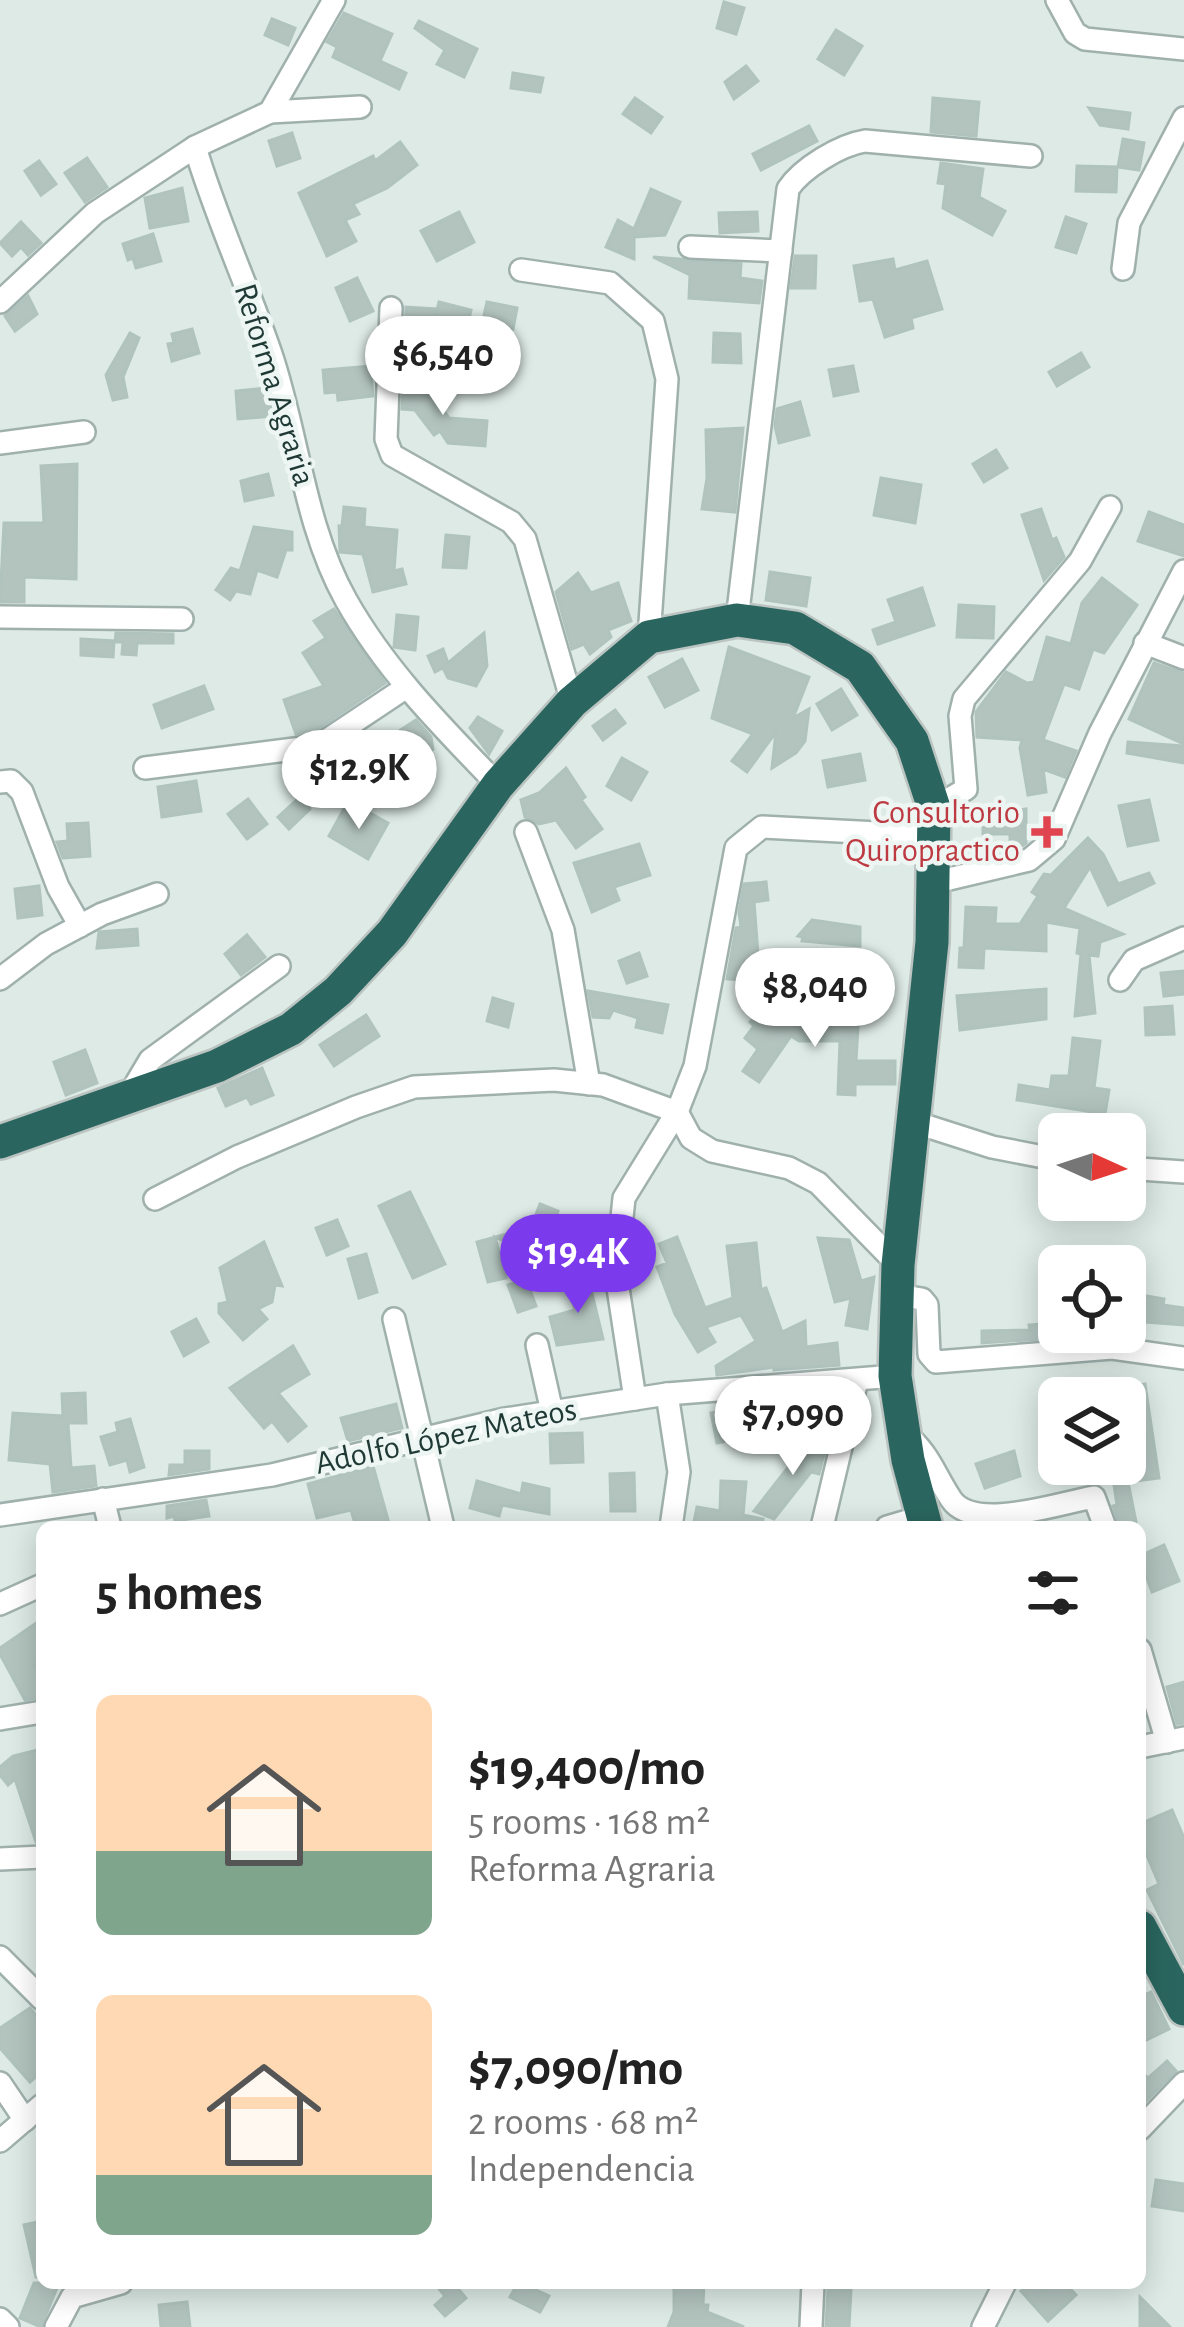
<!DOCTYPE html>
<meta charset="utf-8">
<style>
body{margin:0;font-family:"Alegreya Sans",sans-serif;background:#f6f6f6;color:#222;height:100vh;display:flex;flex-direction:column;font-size:45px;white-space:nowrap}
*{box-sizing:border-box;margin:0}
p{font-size:39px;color:#767676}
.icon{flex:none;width:66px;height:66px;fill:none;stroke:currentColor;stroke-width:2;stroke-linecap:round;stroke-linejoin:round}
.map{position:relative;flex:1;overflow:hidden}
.drawer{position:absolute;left:36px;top:1521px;width:1110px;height:768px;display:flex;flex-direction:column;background:#fff;border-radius:18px;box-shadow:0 6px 30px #0003}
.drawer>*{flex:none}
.needle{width:78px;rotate:93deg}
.tools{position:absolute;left:1038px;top:1113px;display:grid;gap:24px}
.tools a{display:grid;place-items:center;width:108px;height:108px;border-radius:18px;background:#fff;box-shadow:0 6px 30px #0003;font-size:60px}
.price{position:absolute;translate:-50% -102px;padding:0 27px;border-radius:42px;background:#fff;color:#222;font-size:39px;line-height:78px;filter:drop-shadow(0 3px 6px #0008)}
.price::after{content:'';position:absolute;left:50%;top:72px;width:36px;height:27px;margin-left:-18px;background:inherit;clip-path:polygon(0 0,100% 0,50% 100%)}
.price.current{background:#7c3aed;color:#fff}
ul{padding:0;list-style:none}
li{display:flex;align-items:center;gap:36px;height:300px;padding:0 60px}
li span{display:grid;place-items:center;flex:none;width:336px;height:240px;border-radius:18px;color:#555}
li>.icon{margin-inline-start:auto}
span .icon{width:144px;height:144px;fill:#fffc;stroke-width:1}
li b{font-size:51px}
h2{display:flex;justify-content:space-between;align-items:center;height:144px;padding:0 60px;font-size:51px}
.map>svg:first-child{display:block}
.building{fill:#b3c4bf;stroke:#b0c3bd;stroke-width:3}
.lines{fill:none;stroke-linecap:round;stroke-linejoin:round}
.minor-casing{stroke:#a0b1ad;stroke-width:26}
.highway-casing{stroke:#bcc4c2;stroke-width:38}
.minor{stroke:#fff;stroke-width:21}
.highway{stroke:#2a665f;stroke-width:33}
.health-dot{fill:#e0444e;stroke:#eef6f3;stroke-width:4.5}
.labels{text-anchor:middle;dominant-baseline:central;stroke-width:9;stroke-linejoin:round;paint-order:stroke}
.street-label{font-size:33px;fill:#1f3935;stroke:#eef6f3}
.health-label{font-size:33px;fill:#be3a42;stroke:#eef6f3;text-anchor:end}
</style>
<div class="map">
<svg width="1184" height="2327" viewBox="0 0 1184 2327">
<rect width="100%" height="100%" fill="#ddeae5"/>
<!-- building -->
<g class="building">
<polygon points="724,2 744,8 736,34 717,28"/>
<polygon points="344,13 392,34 380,61 406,73 399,89 333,57 337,47 327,42"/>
<polygon points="272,19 295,28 288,45 265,35"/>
<polygon points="419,21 477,49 464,77 437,64 445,50 415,28"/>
<polygon points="836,30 862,46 844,75 818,59"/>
<polygon points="746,66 758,81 734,99 725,82"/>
<polygon points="513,73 543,78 540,92 511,88"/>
<polygon points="635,98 662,117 651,133 623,114"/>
<polygon points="933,98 979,102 976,136 931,132"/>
<polygon points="1089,108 1130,113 1128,129 1100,125"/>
<polygon points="809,126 817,141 761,170 753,154"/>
<polygon points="292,133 300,158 277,166 269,141"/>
<polygon points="1123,139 1144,143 1139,170 1118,167"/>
<polygon points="400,142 417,165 387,188 353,204 359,214 345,220 356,241 327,256 299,193 373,156 375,161"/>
<polygon points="87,158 107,187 85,202 65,173"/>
<polygon points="39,161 56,184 41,195 25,171"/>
<polygon points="941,163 983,169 979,197 1005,211 992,235 943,208 946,184 938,183"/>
<polygon points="1077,166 1117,167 1116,192 1076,191"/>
<polygon points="182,188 188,221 150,228 145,198"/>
<polygon points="651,189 680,202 665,235 634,237 634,259 606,247 618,220 634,229"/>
<polygon points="459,212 474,242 437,261 421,231"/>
<polygon points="757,212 758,231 720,233 719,213"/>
<polygon points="1066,217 1086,224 1076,253 1056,247"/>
<polygon points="21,222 41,243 28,255 21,247 12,256 0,243"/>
<polygon points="153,234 161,261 136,268 133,258 128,260 123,244"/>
<polygon points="795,256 816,256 815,288 791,288"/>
<polygon points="653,257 741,264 740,278 762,281 759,303 689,298 690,275"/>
<polygon points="893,259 895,270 927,261 942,309 911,318 913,328 885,337 873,299 860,301 854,266"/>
<polygon points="357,278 373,311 350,321 336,288"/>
<polygon points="28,296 37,314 15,331 5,316"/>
<polygon points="439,302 471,310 467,328 435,321 434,344 405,343 406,307 436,309 435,318"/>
<polygon points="487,302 517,308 513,329 482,324"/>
<polygon points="192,329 199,353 172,361 168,344 174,343 172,334"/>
<polygon points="130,333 139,338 123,377 127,397 113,400 106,375"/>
<polygon points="714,333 740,334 741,363 713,362"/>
<polygon points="1081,353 1089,367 1057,386 1049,372"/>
<polygon points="370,366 373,396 338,400 337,392 325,393 323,370"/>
<polygon points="853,366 858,391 834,396 829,370"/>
<polygon points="403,385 431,386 431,393 449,418 487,421 485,446 448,443 440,431 434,435 415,410 402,409"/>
<polygon points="266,388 273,416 238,419 236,391"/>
<polygon points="800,402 809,435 779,443 775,426 777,409"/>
<polygon points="743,428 735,512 702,509 707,478 706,430"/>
<polygon points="996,450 1007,468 984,482 973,464"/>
<polygon points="77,464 76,579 24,577 24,602 0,602 4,523 44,523 41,466"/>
<polygon points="268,474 273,495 245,501 241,481"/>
<polygon points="881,478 921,485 915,523 874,515"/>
<polygon points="344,507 365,509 364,527 397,530 394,571 402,569 406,584 373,592 363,554 340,552 339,526 342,526"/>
<polygon points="1041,509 1052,540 1056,538 1064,557 1044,580 1022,515"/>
<polygon points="1149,512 1184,525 1184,556 1138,541"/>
<polygon points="254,527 292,532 292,550 286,550 277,577 257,570 250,594 236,591 230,600 216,590 231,568 240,571"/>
<polygon points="446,535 469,537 466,568 443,567"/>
<polygon points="770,572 810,578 806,606 766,600"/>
<polygon points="578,573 591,593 618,583 631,621 608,630 611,637 590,654 584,644 572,649 556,592"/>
<polygon points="1102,578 1137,605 1104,653 1093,649 1079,689 1064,684 1043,740 1076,751 1065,777 1043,769 1046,792 1028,795 1020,748 1022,740 977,737 976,712 1006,672 1027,683 1034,682 1047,637 1071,644 1082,603"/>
<polygon points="922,588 934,625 878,644 873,630 896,622 888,600"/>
<polygon points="959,605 994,607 993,638 957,637"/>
<polygon points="334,609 385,683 313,732 296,734 284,700 324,686 303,653 326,638 314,621"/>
<polygon points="397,615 418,617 415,650 394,647"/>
<polygon points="116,633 173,634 173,643 137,643 136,655 122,654 123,642 115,642"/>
<polygon points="484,633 487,666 476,686 448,678 443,668 435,672 428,656 443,649 448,663"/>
<polygon points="81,639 114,641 113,657 81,655"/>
<polygon points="729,647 809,677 793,718 809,709 805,741 796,753 772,768 776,732 747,772 732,761 753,734 712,718"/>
<polygon points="682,659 698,690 665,707 649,677"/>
<polygon points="1154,663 1184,673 1184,744 1129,719"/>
<polygon points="204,686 213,709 162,728 154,705"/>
<polygon points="841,689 857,715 832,730 817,704"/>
<polygon points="615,710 625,723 603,740 593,726"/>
<polygon points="478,717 502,731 489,754 470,728"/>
<polygon points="416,720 431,737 433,749 396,778 386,760 364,773 382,742"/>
<polygon points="358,737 367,755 343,777 331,755"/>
<polygon points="1128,742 1184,746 1184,763 1127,753"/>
<polygon points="860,754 865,780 828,787 823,761"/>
<polygon points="622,758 647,772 631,800 607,786"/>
<polygon points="566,768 585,797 581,800 602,829 576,848 556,820 539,824 525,817 521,800 539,793"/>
<polygon points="196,781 201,811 162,817 158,787"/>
<polygon points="302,795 310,809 289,829 278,817"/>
<polygon points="248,799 267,824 247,839 228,814"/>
<polygon points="1149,800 1158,840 1128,846 1119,806"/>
<polygon points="345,807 367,819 370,813 388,823 368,859 329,836"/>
<polygon points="1026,809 1026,843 1022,846 1010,849 1010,834 983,834 983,815"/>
<polygon points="88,823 90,856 63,858 57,842 68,841 67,824"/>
<polygon points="1088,838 1103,854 1118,884 1149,873 1154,883 1108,905 1090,867 1064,908 1123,934 1100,942 1098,956 1089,955 1095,1013 1075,1016 1081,954 1077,953 1080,928 1046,922 1046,951 984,948 983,968 959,967 960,948 964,948 966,907 996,908 995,924 1020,924 1038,896 1032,892 1044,874 1051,875"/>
<polygon points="639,844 650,875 614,887 619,900 592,912 574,863"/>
<polygon points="766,882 768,900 754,902 759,967 754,967 754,981 727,979 736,928 741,927 739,912 744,884"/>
<polygon points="39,886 42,915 18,918 15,889"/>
<polygon points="812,920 860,927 860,946 802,941 803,937 798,936"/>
<polygon points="137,929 138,945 97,948 99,932"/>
<polygon points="247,935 265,957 241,975 225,954"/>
<polygon points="639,953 647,976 627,983 619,961"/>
<polygon points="1184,971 1184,994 1164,996 1161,973"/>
<polygon points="1046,989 1046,1019 960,1030 957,996"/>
<polygon points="588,991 668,1005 662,1033 636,1027 638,1018 613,1010 609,1018 593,1017"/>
<polygon points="493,998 513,1004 508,1027 487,1021"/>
<polygon points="1172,1006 1174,1034 1146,1035 1145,1008"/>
<polygon points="784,1010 805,1024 858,1027 856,1061 895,1061 895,1084 855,1084 855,1095 838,1094 840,1041 799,1041 791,1036 759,1082 743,1071 758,1049 745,1038 754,1026 750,1022 762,1011 776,1021"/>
<polygon points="366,1015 379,1036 334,1066 320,1045"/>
<polygon points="1073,1038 1100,1041 1094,1088 1109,1090 1105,1114 1017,1100 1019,1085 1050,1090 1052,1076 1069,1076"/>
<polygon points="85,1050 97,1083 66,1095 54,1062"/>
<polygon points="262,1068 273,1095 251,1104 247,1097 226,1106 218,1088"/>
<polygon points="410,1192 445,1264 413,1278 379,1206"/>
<polygon points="540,1204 558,1211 553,1225 562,1229 548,1261 495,1237 506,1278 488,1282 477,1242 518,1231 528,1235"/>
<polygon points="337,1220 348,1246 327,1255 316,1228"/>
<polygon points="677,1237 705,1308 733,1298 727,1246 756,1243 761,1290 766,1288 782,1332 805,1321 806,1347 837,1343 839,1365 774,1370 774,1367 717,1375 716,1366 756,1341 741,1315 706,1327 715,1342 698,1352 675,1314 657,1267 667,1263 659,1244"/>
<polygon points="818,1238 849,1240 861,1281 874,1277 867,1329 846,1325 851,1298 835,1302"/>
<polygon points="264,1242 282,1286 275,1285 272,1302 258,1309 267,1319 243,1340 219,1313 219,1304 228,1302 220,1268"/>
<polygon points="366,1254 377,1292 359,1298 348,1259"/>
<polygon points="587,1273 603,1339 557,1345 550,1317 575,1310 567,1279"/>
<polygon points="526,1279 536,1306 518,1312 508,1285"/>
<polygon points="1135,1294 1164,1299 1163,1305 1184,1308 1184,1325 1131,1321"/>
<polygon points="196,1319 208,1342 184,1356 172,1332"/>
<polygon points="1052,1323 1054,1338 982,1343 982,1331 1030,1330 1029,1325"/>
<polygon points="293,1346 309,1374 278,1393 306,1426 288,1441 272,1421 264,1428 230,1388"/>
<polygon points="1145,1384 1159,1478 1128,1482 1136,1522 1120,1526 1113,1506 1117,1505 1111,1464 1125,1464 1125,1387"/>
<polygon points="85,1393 86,1423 68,1423 71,1468 94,1466 96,1486 53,1492 50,1464 9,1460 13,1413 63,1416 62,1394"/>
<polygon points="396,1404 402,1428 348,1441 341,1418"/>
<polygon points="727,1411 732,1440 717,1443 711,1413"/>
<polygon points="130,1419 144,1467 130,1472 127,1460 110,1465 101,1437 118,1432 116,1423"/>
<polygon points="582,1433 583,1462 551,1463 550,1434"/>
<polygon points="811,1438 827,1442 819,1474 811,1472 774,1519 754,1511"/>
<polygon points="185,1451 209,1451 209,1469 169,1475 170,1465 185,1465"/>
<polygon points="1014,1451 1020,1476 985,1488 976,1464"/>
<polygon points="373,1466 390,1527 356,1527 351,1510 317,1518 308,1484"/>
<polygon points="634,1473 635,1511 611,1511 610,1474"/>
<polygon points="477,1481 521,1494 523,1483 549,1489 549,1514 502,1505 499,1516 470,1508"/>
<polygon points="721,1481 746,1482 743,1515 763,1519 762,1527 693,1527 697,1507 720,1511"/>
<polygon points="206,1500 209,1516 175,1521 174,1516 167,1518 167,1506"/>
<polygon points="1164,1545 1179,1581 1152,1592 1145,1573 1140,1575 1140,1556"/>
<polygon points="42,1619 42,1660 34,1665 42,1680 42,1697 25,1700 0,1654 0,1648"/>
<polygon points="1184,1682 1184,1723 1177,1724 1167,1687"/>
<polygon points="42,1749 42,1842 36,1842 15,1779 8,1785 0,1775 0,1767 13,1756"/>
<polygon points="1172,1810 1184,1838 1184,1965 1147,1890 1159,1884 1140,1839 1140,1824"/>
<polygon points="1151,1992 1169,2029 1140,2043 1140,1997"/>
<polygon points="30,2008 42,2022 42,2071 30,2082 0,2048 0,2028"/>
<polygon points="1167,2061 1176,2071 1143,2104 1140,2071 1148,2078"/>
<polygon points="1156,2180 1184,2184 1184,2211 1152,2206"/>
<polygon points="42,2221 42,2276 36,2277 24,2225"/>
<polygon points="34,2283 59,2283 41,2327 20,2318"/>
<polygon points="434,2283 453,2283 466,2298 445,2316 435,2305 445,2296"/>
<polygon points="518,2283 536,2283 534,2289 549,2296 540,2312 510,2297"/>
<polygon points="674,2283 704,2283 703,2305 708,2305 707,2312 744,2327 668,2327 674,2312"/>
<polygon points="1030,2283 1037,2283 1044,2290 1051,2283 1065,2283 1076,2295 1048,2321 1021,2291"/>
<polygon points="828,2288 851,2290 849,2327 826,2327"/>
<polygon points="1140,2297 1170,2327 1140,2327"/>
<polygon points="187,2302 190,2327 161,2327 159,2305"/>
</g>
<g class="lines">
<defs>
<g id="minor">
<polyline points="1057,0 1075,33 1085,39 1184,49"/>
<polyline points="270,112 360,107"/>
<path d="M195,147c21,71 52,137 76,207 27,80 33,171 75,246 40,71 96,127 152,185"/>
<polyline points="690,247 781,251"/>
<polyline points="1123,269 1129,223 1184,118"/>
<polyline points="521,270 610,283 653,321 667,379 649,637"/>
<polyline points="0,302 95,213 195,147 270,112 334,0"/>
<polyline points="391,308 386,439 392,455 511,522 525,539 572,702"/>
<polyline points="0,443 84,432"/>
<polyline points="0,617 182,619"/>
<path d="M737,620l51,-431c14,-21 52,-44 77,-48l166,15"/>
<polyline points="1145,643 1184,658"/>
<polyline points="145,768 318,746 405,688"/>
<polyline points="0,782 11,781 22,792 58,887 80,926"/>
<polyline points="934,808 966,789 960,716 964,699 1080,561 1110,507"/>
<polyline points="526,832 563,930 589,1084"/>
<polyline points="932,883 1029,860 1054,839 1100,733 1184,571"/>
<polyline points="0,979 46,944 102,914 157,894"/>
<polyline points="1120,980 1134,960 1184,938"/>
<polyline points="128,1097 150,1060 279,966"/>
<polyline points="914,1122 992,1147 1059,1160"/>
<polyline points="1125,1168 1184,1172"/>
<polyline points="155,1199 237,1157 356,1107 414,1087 554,1080 603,1085 677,1112 691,1138 712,1151 789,1168 818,1183 898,1265"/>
<polyline points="897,1295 922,1299 927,1305 929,1354 936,1362 1112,1348 1184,1358"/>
<polyline points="394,1319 443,1527"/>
<polyline points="537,1345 552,1412"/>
<polyline points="667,1394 679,1472 671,1527"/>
<polyline points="635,1399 616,1275 624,1198 677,1112 695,1066 736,848 762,827 935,836"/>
<path d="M902,1430c30,27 29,38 49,69 22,34 108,4 143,-2l11,30"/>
<polyline points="103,1499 110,1527"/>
<polyline points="0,1515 272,1475 505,1419 667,1394 895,1376"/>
<polyline points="822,1527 857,1380"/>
<polyline points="887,1527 921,1517"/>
<polyline points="0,1604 42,1585"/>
<polyline points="1140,1650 1167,1742"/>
<polyline points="0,1719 42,1712"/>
<polyline points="1140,1747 1184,1738"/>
<polyline points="0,1859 42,1857"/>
<polyline points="0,1957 42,1999"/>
<polyline points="0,2083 25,2120"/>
<polyline points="1140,2129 1184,2083"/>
<polyline points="0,2141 42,2105"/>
<polyline points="0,2319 8,2327"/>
<polyline points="56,2327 72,2297 121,2283"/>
<polyline points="811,2327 813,2283"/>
<polyline points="983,2327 1005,2283"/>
</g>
<g id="highway">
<polyline points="0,1142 217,1066 291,1029 338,991 392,933 498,785 572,702 649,637 737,620 795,628 860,667 912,741 934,808 932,942 898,1265 895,1376 908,1460 926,1527"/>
<polyline points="1140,1927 1184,2009"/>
</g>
</defs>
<!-- minor casing -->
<use href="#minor" class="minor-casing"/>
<!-- highway casing -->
<use href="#highway" class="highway-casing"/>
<!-- minor -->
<use href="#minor" class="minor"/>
<!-- highway -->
<use href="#highway" class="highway"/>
</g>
<!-- markers -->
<path class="health-dot" d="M1041 814h12v12h12v12h-12v12h-12v-12h-12v-12h12z"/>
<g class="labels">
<!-- street labels -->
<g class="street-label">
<text transform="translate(274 385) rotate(73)">Reforma Agraria</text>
<text transform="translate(446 1437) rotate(-12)">Adolfo López Mateos</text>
</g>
<!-- health labels -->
<g class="health-label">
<text x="1020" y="813">Consultorio<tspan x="1020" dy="38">Quiropractico</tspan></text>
</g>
</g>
</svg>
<div class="tools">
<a><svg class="needle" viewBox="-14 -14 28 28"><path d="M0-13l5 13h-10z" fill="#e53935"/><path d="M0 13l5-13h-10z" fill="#767676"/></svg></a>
<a><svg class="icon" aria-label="locate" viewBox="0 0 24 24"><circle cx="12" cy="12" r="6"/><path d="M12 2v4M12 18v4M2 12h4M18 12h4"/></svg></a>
<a><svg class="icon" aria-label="layers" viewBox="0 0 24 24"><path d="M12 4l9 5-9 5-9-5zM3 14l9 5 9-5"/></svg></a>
</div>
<b class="price" style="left:443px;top:418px">$6,540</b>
<b class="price" style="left:359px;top:832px">$12.9K</b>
<b class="price" style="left:815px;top:1050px">$8,040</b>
<b class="price current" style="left:578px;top:1316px">$19.4K</b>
<b class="price" style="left:793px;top:1478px">$7,090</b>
<section class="drawer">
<h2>5 homes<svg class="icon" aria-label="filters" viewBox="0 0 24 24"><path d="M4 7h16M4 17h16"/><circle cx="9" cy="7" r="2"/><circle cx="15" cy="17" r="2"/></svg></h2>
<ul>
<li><span style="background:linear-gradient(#ffd9b3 65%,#7fa58c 0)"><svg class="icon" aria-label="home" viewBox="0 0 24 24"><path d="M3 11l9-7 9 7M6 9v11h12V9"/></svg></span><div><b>$19,400/mo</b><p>5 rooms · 168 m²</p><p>Reforma Agraria</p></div></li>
<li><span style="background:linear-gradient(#ffd9b3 75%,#7fa58c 0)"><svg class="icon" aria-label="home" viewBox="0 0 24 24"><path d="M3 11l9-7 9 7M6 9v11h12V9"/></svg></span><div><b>$7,090/mo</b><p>2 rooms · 68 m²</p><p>Independencia</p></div></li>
</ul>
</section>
</div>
